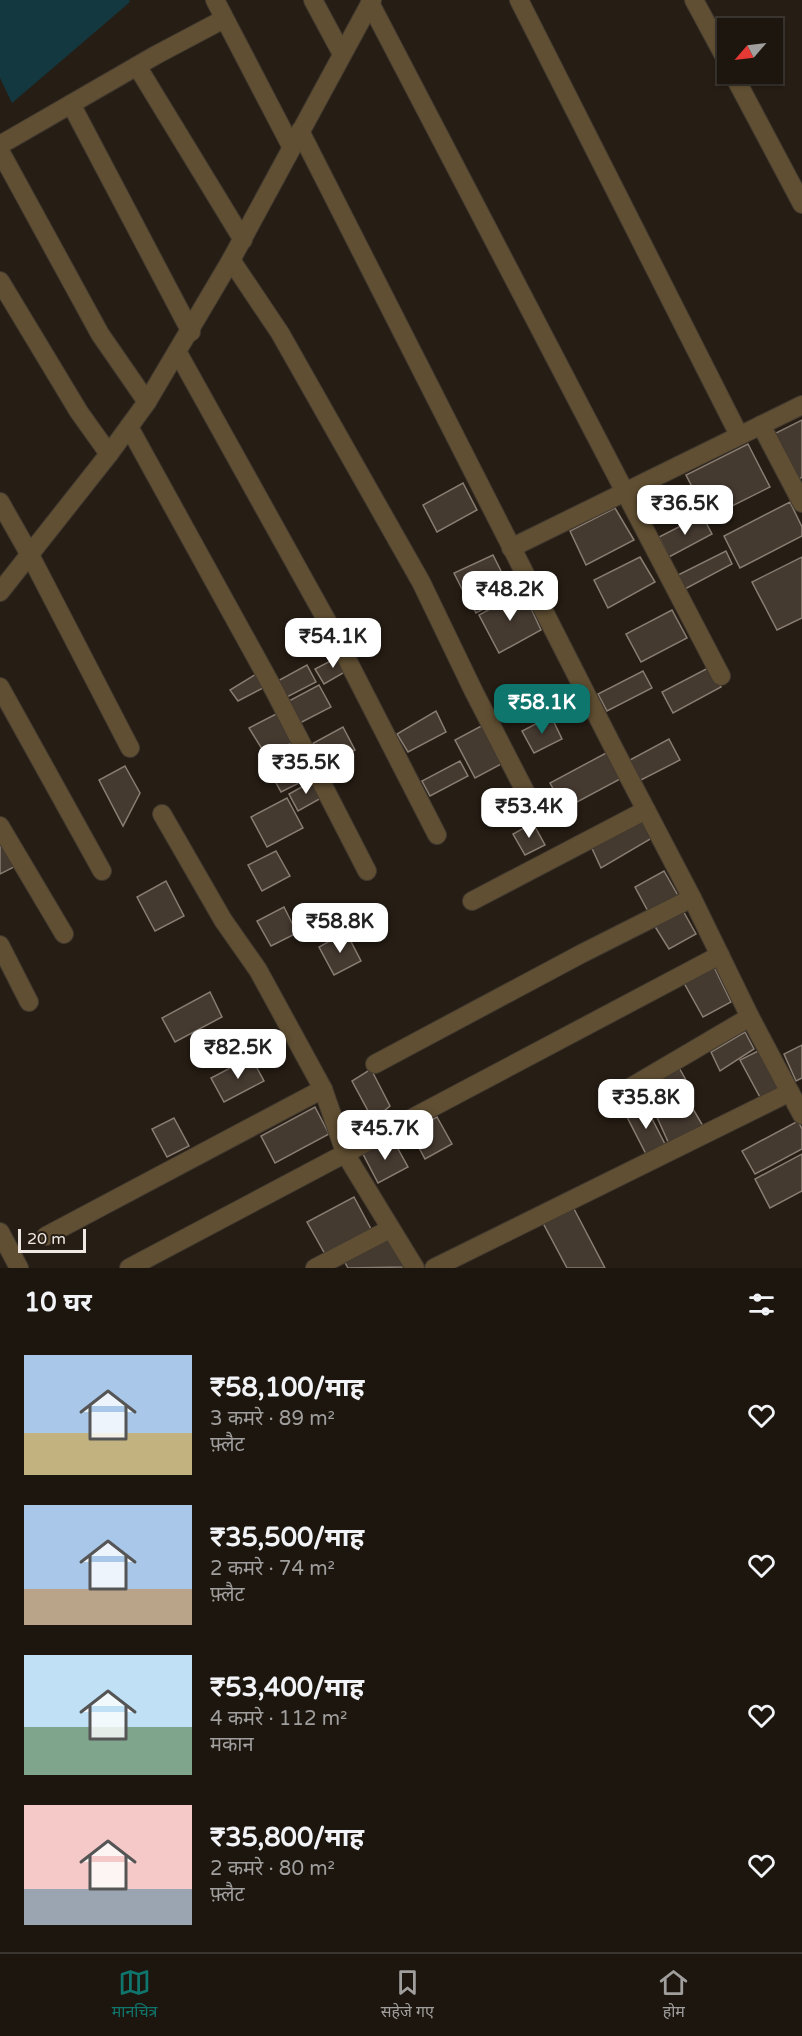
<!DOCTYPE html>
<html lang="hi">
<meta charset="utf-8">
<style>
body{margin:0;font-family:"Varela Round","Noto Sans Devanagari",sans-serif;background:#29231d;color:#f1f3f6;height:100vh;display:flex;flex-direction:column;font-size:22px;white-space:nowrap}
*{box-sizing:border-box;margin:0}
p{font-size:20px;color:#a09f9e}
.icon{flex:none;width:33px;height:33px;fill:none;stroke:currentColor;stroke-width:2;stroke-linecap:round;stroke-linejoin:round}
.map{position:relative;height:1268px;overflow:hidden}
.side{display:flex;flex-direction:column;background:#1c160f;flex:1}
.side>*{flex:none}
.needle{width:39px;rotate:242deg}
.buttons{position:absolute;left:717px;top:18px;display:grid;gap:12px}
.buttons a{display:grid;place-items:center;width:66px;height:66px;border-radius:0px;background:#1c160f;box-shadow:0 2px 4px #0004,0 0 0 2px #3a352f;font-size:30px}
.scale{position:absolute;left:18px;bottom:15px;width:68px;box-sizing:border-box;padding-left:6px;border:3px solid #f0e9e3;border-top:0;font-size:16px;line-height:21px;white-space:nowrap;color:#f0e9e3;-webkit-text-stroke:4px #261d14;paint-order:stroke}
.price{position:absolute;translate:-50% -51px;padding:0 14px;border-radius:12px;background:#fff;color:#222;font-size:20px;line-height:39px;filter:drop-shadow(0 2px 3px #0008)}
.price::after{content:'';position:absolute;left:50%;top:36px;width:18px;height:14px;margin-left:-9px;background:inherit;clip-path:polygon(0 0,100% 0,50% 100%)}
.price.current{background:#0f766e;color:#fff}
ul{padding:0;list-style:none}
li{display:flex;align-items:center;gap:18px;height:150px;padding:0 24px}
li span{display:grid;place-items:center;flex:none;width:168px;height:120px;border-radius:0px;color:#555}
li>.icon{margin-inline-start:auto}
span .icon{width:72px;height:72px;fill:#fffc;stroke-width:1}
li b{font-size:26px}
h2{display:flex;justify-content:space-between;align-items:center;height:72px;padding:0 24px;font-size:26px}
.tab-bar{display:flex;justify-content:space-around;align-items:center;height:84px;border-top:2px solid #3a352f;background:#1c160f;font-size:16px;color:#a09f9e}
.tab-bar a{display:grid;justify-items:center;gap:3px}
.tab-bar .current{color:#0f766e}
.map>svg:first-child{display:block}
.water{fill:#133840}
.building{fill:#453a30;stroke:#897d72;stroke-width:1.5}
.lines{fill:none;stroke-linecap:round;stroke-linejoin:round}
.minor-casing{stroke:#423a31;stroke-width:20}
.minor{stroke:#604f32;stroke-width:18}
</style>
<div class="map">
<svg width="802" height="1268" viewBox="0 0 802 1268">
<rect width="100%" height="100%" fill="#261d14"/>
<!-- water -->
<polygon class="water" points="0,0 129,0 130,2 12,103 0,78"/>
<!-- building -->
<g class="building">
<polygon points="802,420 802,477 798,480 774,434"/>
<polygon points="748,444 770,487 708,518 686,475"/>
<polygon points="463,483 477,510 437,532 423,505"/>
<polygon points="790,502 802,527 802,536 740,568 724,536"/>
<polygon points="615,508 634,540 586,565 570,531"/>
<polygon points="702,515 712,534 669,557 659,537"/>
<polygon points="726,551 732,564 685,589 678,575"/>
<polygon points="493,555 502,573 464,593 454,573"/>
<polygon points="640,557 655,582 608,608 594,580"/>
<polygon points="802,557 802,618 777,630 752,582"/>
<polygon points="506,574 517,591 476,613 467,594"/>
<polygon points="523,591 541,630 499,653 479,615"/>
<polygon points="672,610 687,638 641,662 626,634"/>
<polygon points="342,655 350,669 324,684 315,669"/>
<polygon points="307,665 316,682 283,699 274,683"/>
<polygon points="710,667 721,687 673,713 662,692"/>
<polygon points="643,671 652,688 607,711 598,694"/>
<polygon points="258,673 265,687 238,701 230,690"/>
<polygon points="319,685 331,707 298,724 287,702"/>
<polygon points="534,686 543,702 513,718 505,702"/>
<polygon points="436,711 446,732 408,752 397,734"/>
<polygon points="280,712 297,740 267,757 249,728"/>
<polygon points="551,716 562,739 534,753 522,731"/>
<polygon points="485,724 505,762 475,778 455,740"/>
<polygon points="343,727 355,750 320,769 308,746"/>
<polygon points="669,739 680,760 639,781 628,761"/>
<polygon points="608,752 622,778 564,809 550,783"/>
<polygon points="460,761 468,776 430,796 422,781"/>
<polygon points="301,763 309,778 281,792 273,777"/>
<polygon points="125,766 140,793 123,826 99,780"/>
<polygon points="314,780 323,797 298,811 289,794"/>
<polygon points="287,798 303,828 267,847 251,817"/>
<polygon points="641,815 652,838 601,868 590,844"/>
<polygon points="533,823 545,845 525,855 513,834"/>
<polygon points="6,842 18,865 0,874 0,845"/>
<polygon points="276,851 290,876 262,891 248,865"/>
<polygon points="664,871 680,899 650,915 635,887"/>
<polygon points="166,881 184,916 155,931 137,897"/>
<polygon points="284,907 297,933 271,946 257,921"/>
<polygon points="682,909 696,934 669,949 654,925"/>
<polygon points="346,932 361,961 334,975 319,947"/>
<polygon points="714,967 731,1002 703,1017 684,983"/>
<polygon points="210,992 222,1017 175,1042 162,1018"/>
<polygon points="745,1032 754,1049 720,1071 711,1052"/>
<polygon points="802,1045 802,1078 796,1081 784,1054"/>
<polygon points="758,1051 779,1090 761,1099 740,1060"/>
<polygon points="251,1057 264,1081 224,1102 211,1078"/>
<polygon points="677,1064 692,1091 655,1111 642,1083"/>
<polygon points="371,1069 390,1106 373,1120 352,1081"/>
<polygon points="686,1097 703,1126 669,1144 656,1115"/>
<polygon points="315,1107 329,1134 275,1163 261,1136"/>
<polygon points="646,1107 665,1144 646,1154 627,1117"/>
<polygon points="437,1117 452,1144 425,1159 410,1131"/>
<polygon points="174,1118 189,1146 167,1157 152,1129"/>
<polygon points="798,1121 802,1129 802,1149 755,1174 742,1151"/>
<polygon points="392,1138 408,1167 378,1183 363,1154"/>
<polygon points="802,1154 802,1191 770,1208 755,1179"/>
<polygon points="354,1197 371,1229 325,1254 307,1222"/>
<polygon points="573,1207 605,1268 567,1268 543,1223"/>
<polygon points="388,1236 405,1267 348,1268 343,1259"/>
</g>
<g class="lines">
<defs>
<g id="minor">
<polyline points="215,0 291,146"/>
<polyline points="313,0 342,54"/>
<polyline points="519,0 739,435"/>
<polyline points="694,0 728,63"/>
<polyline points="370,3 721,676"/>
<polyline points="137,66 243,240"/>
<polyline points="733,74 802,204"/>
<polyline points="71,104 191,332"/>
<polyline points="300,131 612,745 692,898 750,1017 802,1115"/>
<polyline points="0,145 156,55 224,19"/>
<polyline points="0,151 100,334 147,402"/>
<polyline points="231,260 280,333 421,582 474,692 526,793"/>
<polyline points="0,281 79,412 109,454"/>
<polyline points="178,353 332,630 437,835"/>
<polyline points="761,425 802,503"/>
<polyline points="129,427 274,690 367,871"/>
<polyline points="0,502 30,555 130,748"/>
<polyline points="511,548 802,405"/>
<polyline points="0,592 109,454 147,402 231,260 372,0"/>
<polyline points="0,687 102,871"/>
<polyline points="162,814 223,920 258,970 323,1089 346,1155 415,1268"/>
<polyline points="0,826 64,934"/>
<polyline points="472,901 646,810"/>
<polyline points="0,945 29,1002"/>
<polyline points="375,1064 581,954 692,898"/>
<polyline points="619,1094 750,1017"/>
<polyline points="0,1232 19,1268"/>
<polyline points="46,1236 323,1089"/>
<polyline points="129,1268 720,955"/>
<polyline points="315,1268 390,1229"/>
<polyline points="434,1268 790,1092"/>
</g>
</defs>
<!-- minor casing -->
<use href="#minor" class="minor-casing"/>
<!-- minor -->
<use href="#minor" class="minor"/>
</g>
</svg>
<div class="buttons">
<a><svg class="needle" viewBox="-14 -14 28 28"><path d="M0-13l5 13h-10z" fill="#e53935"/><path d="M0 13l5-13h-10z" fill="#a09f9e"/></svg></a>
</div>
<div class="scale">20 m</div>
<b class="price" style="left:685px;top:536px">₹36.5K</b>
<b class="price" style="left:510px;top:622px">₹48.2K</b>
<b class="price" style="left:333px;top:669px">₹54.1K</b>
<b class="price current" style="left:542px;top:735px">₹58.1K</b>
<b class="price" style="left:306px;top:795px">₹35.5K</b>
<b class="price" style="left:529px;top:839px">₹53.4K</b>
<b class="price" style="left:340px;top:954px">₹58.8K</b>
<b class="price" style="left:238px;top:1080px">₹82.5K</b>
<b class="price" style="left:646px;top:1130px">₹35.8K</b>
<b class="price" style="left:385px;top:1161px">₹45.7K</b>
</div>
<section class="side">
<h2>10 घर<svg class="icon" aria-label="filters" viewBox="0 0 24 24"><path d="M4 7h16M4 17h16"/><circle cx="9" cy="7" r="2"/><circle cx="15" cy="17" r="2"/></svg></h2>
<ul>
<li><span style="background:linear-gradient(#a9c7e8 65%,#c2b280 0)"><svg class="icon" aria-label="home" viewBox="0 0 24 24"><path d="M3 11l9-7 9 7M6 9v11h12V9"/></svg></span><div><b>₹58,100/माह</b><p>3 कमरे · 89 m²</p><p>फ़्लैट</p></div><svg class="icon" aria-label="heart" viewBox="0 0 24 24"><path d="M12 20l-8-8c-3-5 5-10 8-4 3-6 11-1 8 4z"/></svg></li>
<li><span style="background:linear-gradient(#a9c7e8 70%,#b9a48a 0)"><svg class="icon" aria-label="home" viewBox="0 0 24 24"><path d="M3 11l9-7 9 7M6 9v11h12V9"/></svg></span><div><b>₹35,500/माह</b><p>2 कमरे · 74 m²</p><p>फ़्लैट</p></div><svg class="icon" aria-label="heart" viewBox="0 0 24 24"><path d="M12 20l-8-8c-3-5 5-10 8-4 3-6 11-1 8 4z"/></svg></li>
<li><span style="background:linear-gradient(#bfe0f5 60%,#7fa58c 0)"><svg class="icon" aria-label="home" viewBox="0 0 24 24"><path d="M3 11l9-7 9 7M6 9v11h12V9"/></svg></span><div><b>₹53,400/माह</b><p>4 कमरे · 112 m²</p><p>मकान</p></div><svg class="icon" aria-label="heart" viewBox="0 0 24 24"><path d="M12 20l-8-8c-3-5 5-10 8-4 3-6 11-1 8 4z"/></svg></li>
<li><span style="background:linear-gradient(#f6c9c9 70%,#9aa5b1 0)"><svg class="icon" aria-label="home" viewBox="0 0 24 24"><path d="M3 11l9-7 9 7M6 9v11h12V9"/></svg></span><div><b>₹35,800/माह</b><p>2 कमरे · 80 m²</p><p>फ़्लैट</p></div><svg class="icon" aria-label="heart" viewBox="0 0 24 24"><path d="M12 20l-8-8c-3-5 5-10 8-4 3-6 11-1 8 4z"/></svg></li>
</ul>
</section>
<nav class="tab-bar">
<a class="current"><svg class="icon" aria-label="map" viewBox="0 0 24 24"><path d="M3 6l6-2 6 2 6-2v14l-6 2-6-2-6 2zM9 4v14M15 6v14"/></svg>मानचित्र</a>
<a><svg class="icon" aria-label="saved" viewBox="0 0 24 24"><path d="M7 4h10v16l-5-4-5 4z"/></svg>सहेजे गए</a>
<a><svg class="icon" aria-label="home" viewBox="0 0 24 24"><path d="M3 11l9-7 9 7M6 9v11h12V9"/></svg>होम</a>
</nav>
